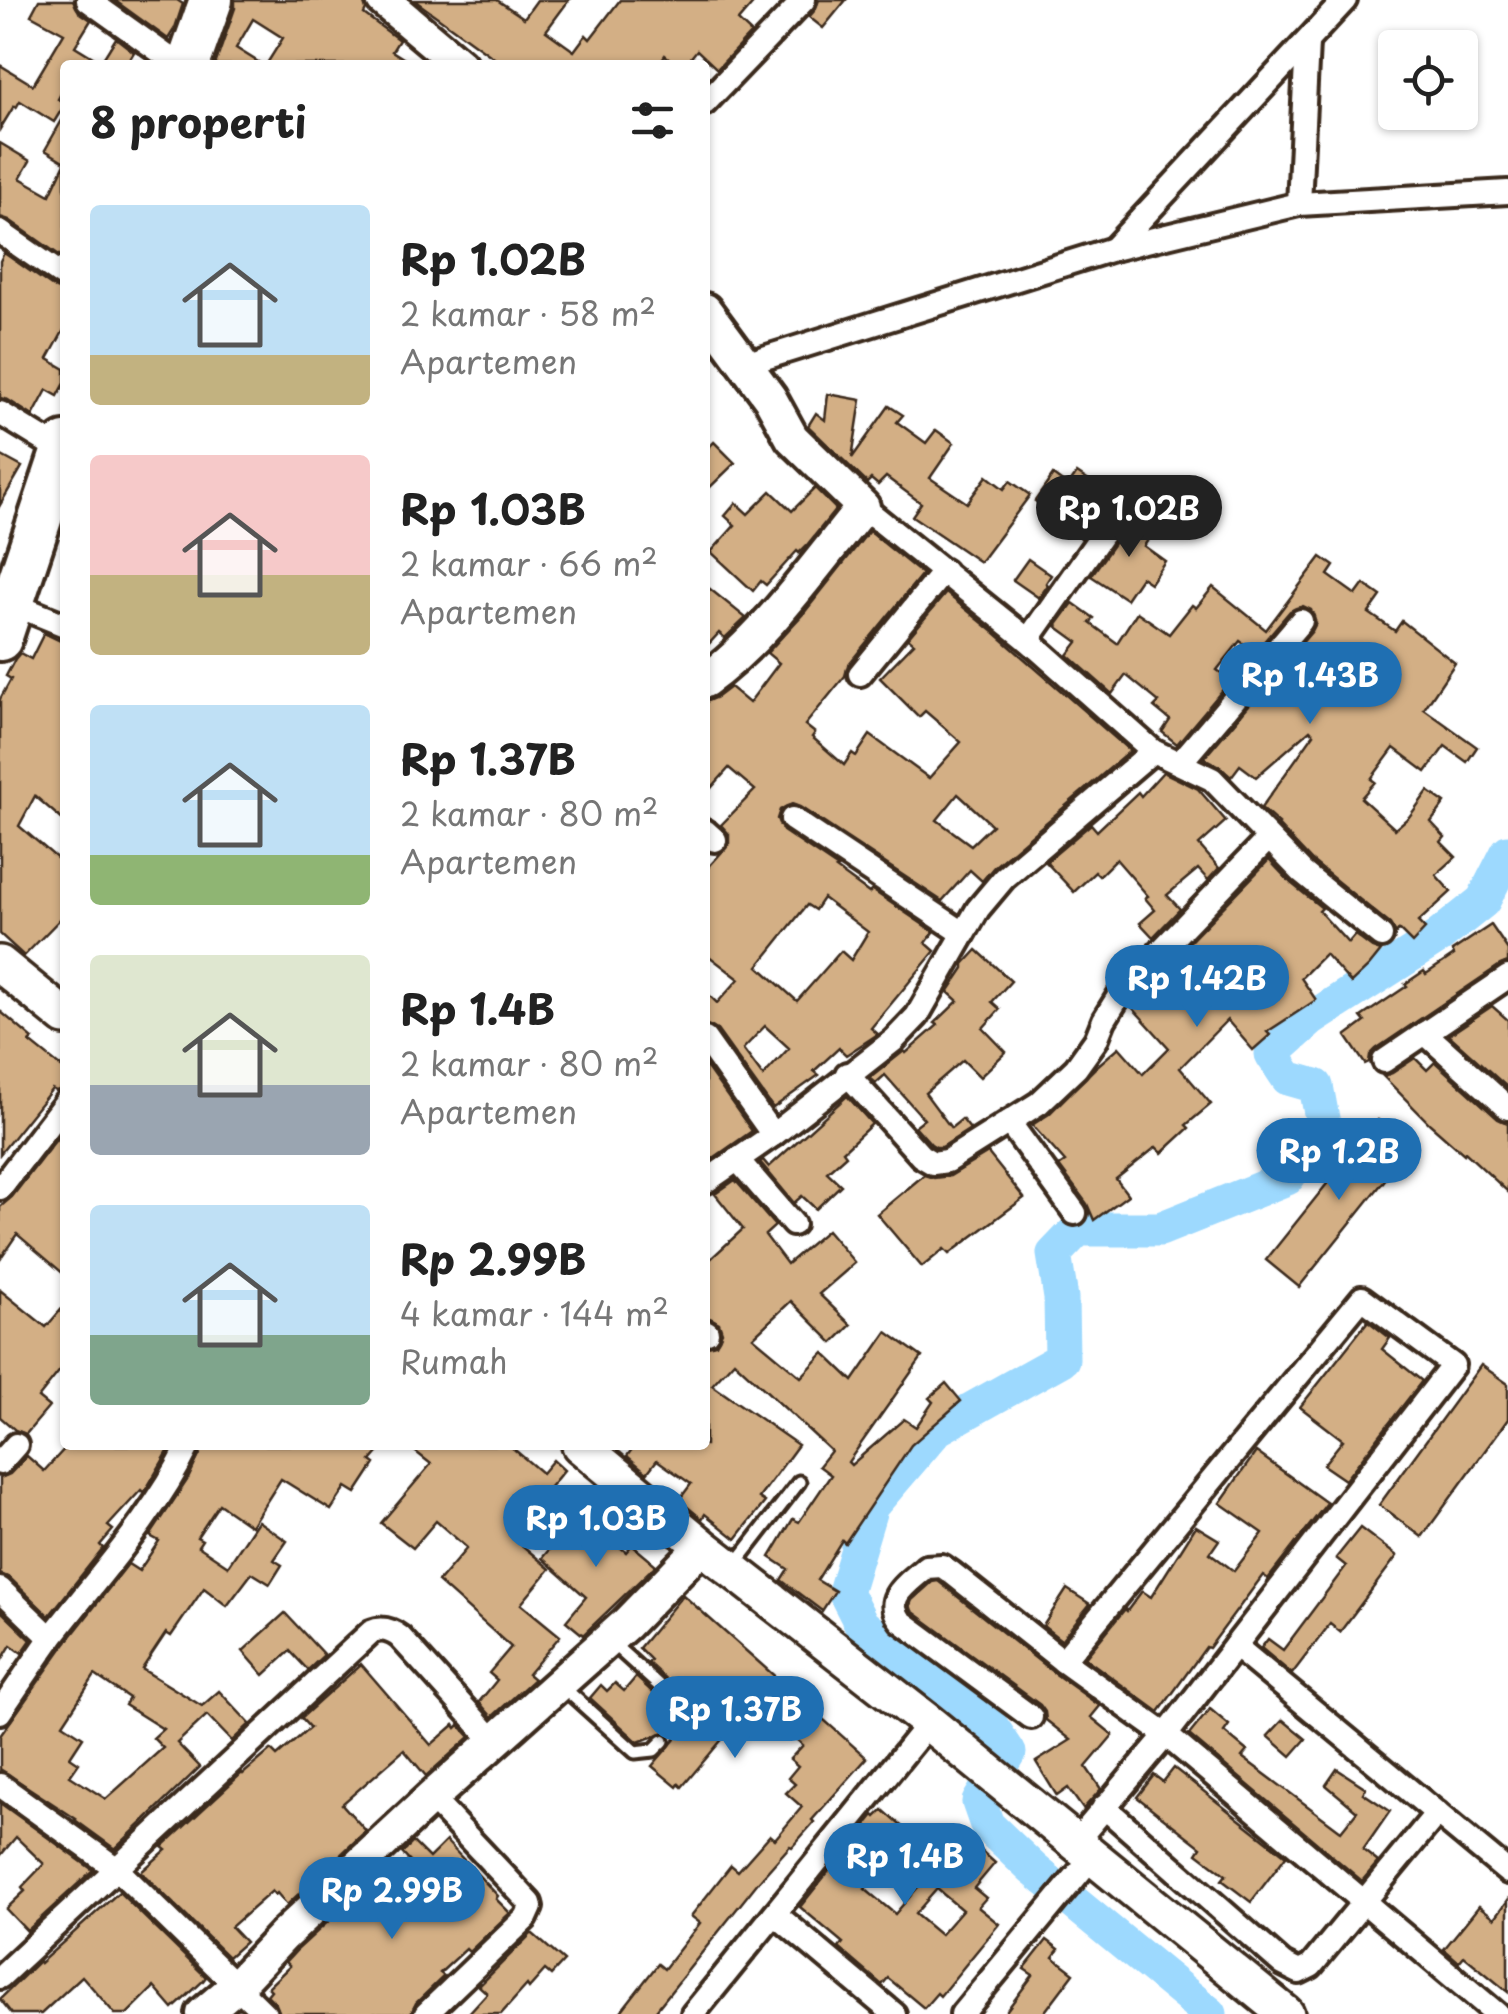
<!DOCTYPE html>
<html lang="id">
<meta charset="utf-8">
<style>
body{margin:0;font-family:"Playpen Sans",sans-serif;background:#f6f6f6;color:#222;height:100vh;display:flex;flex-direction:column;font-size:38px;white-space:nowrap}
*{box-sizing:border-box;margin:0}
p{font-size:32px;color:#767676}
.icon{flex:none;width:55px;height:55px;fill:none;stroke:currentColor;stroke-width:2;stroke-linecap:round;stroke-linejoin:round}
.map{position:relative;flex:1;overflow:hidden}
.side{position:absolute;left:60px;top:60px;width:650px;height:1390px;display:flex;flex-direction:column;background:#fff;border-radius:10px;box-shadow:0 2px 8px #0004}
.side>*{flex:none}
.fabs{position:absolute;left:1378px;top:30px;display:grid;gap:20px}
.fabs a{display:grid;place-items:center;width:100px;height:100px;border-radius:10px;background:#fff;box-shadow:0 2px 8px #0004;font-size:50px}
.price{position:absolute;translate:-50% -85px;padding:0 22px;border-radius:35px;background:#1f6fb2;color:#fff;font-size:32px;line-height:65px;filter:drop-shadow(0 2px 5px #0008)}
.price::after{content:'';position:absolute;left:50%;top:60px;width:30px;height:22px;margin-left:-15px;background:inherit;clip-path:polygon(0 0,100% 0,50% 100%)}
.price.active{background:#222;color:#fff}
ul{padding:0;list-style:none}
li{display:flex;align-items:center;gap:30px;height:250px;padding:0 30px}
li span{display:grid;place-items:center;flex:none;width:280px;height:200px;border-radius:10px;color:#555}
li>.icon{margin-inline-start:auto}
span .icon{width:120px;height:120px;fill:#fffc;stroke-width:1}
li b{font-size:42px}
h2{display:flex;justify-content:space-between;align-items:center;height:120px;padding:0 30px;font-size:42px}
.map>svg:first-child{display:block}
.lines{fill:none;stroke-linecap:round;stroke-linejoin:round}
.river{stroke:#9dd9fe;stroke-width:35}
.building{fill:#d3af85;stroke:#3b2a1e;stroke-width:2.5;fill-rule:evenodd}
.lane-casing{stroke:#3b2a1e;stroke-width:19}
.street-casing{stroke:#3b2a1e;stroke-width:30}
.secondary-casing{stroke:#3b2a1e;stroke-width:40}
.primary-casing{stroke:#3b2a1e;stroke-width:42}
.highway-casing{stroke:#3b2a1e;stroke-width:50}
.lane{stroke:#fff;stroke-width:11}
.street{stroke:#fff;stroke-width:22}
.secondary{stroke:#fff;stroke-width:32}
.primary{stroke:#fff;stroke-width:35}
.highway{stroke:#fff;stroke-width:42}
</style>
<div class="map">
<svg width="1508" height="2014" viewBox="0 0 1508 2014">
<rect width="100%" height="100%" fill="#fff"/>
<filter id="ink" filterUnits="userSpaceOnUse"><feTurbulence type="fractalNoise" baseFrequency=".01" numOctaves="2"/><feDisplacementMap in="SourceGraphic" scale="20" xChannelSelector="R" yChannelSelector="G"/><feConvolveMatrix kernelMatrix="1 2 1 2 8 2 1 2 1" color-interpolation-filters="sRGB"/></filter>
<g filter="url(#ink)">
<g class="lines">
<!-- river -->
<polyline class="river" points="1210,2014 1033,1869 987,1825 979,1802 1009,1753 993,1729 862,1625 845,1592 871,1506 937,1429 1062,1359 1061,1298 1054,1254 1078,1229 1160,1229 1287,1178 1323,1124 1316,1086 1288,1078 1272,1054 1311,1019 1438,937 1483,901 1508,852"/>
</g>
<!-- building -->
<g class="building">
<polygon points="39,0 73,0 79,12 91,20 75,46 101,62 116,38 134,52 126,65 65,65 65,86 58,99 65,104 54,122 20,101 16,108 14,106 0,129 0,65 33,85 64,33 31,15"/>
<polygon points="114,0 177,0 183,4 175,28 168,39"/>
<polygon points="235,0 363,0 366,10 364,14 399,40 392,51 414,65 266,65 283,38 253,19 236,48 263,65 215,65 235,8"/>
<polygon points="414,0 497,0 524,18 537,0 569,0 546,31 574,51 586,35 590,39 620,0 756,0 738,21 751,33 717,69 697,50 685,65 677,65 665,55 658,65 488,65 494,58"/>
<polygon points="819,0 846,0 823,28 809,17 815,10"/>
<polygon points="65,115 65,162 45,150"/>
<polygon points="0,143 30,161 20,178 50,195 65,163 65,259 9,220 0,217"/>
<polygon points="4,253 56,289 65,292 65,328 48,359 65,369 65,383 58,396 47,390 33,416 8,400 0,398 0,261"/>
<polygon points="828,394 861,400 852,458 889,406 903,415 897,422 926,443 936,430 954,443 930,478 967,503 987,476 1004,489 1010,481 1030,495 980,562 912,516 921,503 886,477 878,485 871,479 867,483 808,426 816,413 825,420"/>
<polygon points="714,442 735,463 705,492 705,451"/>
<polygon points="0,455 22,467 0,505"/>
<polygon points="1077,473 1101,489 1105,484 1115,490 1081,538 1072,532 1075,528 1035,501 1053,475 1068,486"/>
<polygon points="815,488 836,509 807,545 799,553 797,551 766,585 761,581 753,591 711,552 735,525 725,516 736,503 748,514 771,491 792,511"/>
<polygon points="1134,515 1155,529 1144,546 1165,561 1150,583 1141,577 1126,599 1091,576"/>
<path d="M869,531l53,43 -74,91 -3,11 -40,49 10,8 -3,4 32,28 8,-12 4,3 14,-21 59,43 32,-36 -36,-31 -6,6 -39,-39 34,-35 -6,-5 38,-45 49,40 135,118 -136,116 -12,14 -12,-11 -28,31 -142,-94 -8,-3 -12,6 -3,9 6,12 55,37 -2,1 33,24 3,-3 62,42 -8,11 9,8 -64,77 7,6 -32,21 -7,-7 -25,23 5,4 -46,33 -56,-78 -12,-6v-33l12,12 22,-24 -34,-26v-82l24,-27v-10l-8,-9 34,-35 -26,-22 -24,27v-93l12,-5 13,-10 19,16 30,-40 -12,-10 37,-40zM958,794l34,31 -21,20 -34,-25zM823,898l45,34 -17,28 -10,-9 -44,50 -39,-35 49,-61 8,5zM765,1026l24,22 -26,28 -20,-27z"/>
<polygon points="1321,557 1334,566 1328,575 1356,595 1364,584 1381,596 1369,613 1395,631 1402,621 1455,663 1424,709 1477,747 1467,762 1445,746 1426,772 1394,748 1371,779 1375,782 1361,798 1395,829 1409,817 1428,791 1445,803 1431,822 1445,837 1441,842 1456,857 1436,875 1451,892 1418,922 1425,929 1412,943 1399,930 1396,934 1390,924 1312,861 1278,825 1279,824 1261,808 1314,734 1310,730 1256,777 1240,765 1231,777 1219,766 1204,758 1312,631 1316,623 1311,610 1303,606 1290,611 1255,652 1240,641 1217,670 1231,680 1177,744 1162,732 1170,720 1154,707 1159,702 1126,675 1112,694 1068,655 1078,642 1056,626 1073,603 1094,618 1090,623 1117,643 1137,612 1169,634 1192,605 1196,608 1213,587 1266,630"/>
<polygon points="1028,559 1051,575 1046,583 1048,585 1039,598 1013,580"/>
<polygon points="705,585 746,618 725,638 719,633 705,648"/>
<polygon points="44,633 65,643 65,822 35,796 19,826 65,865 65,914 24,956 0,934 0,699 11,679 6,676 15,659 20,653 31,659"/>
<polygon points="1163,772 1198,789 1226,821 1199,845 1219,868 1208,880 1198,869 1167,895 1180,909 1153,937 1140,923 1155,910 1145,898 1148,896 1116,859 1099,876 1095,872 1074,892 1046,862 1091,824 1097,831 1138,792 1141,796"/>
<polygon points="1269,860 1291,883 1322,908 1319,911 1348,943 1355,935 1372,948 1381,951 1369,966 1351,983 1325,954 1301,978 1316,1000 1267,1032 1270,1035 1253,1050 1227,1020 1180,1068 1211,1104 1186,1125 1189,1128 1162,1153 1156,1147 1116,1179 1128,1195 1094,1220 1087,1204 1059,1166 1065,1162 1032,1125 1049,1114 1096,1067 1119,1047 1143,1074 1169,1048 1131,1006 1149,985 1159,996 1183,973 1172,960"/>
<polygon points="1491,925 1508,950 1508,962 1500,965 1376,1049 1370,1055 1369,1062 1365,1064 1346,1036 1365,1022 1361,1017 1407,986 1405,984 1424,971 1426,974 1454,955 1452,951"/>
<polygon points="977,950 1011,981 992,1002 1000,1009 983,1028 1006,1052 980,1077 963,1060 925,1093 951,1128 962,1119 970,1129 942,1147 936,1147 931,1144 915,1126 924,1119 885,1075 876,1083 870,1078 904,1051 906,1053 938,1025 935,1023 958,1001 948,992 964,968 964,964"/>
<polygon points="1492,1006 1508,1020 1508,1088 1449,1035"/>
<polygon points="0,1011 33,1039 30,1042 65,1070 65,1088 56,1091 52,1089 0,1154"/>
<polygon points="1415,1058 1427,1070 1435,1062 1498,1119 1508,1123 1508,1192 1465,1152 1464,1154 1430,1124 1383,1076 1392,1073"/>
<polygon points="705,1065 752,1131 705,1164"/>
<polygon points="847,1096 872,1124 843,1151 846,1155 827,1172 841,1185 816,1209 802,1196 794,1203 760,1162 763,1160 769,1167"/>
<polygon points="1378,1120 1412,1146 1299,1287 1266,1260"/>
<polygon points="65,1128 65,1275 17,1234 0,1259 0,1207 12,1197"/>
<polygon points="988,1153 1024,1198 949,1254 944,1249 922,1267 877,1214 924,1175 934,1178 950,1176"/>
<polygon points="735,1180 775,1226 765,1235 787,1264 827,1230 855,1263 819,1294 851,1325 833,1343 791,1301 753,1337 801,1377 824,1353 853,1381 887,1332 922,1357 848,1462 851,1465 904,1419 916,1427 933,1402 929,1398 946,1383 961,1401 911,1445 845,1543 842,1540 817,1580 835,1591 822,1611 781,1580 788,1569 770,1557 793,1519 799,1522 831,1475 819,1466 831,1451 734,1361 712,1385 798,1445 759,1498 765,1502 736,1539 705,1514 702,1519 679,1500 691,1484 657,1460 647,1473 627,1456 635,1445 705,1445 705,1346 716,1344 722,1332 719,1323 705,1316 705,1264 743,1229 715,1194"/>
<polygon points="0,1290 46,1327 65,1305 65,1364 38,1398 49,1407 26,1434 15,1430 0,1417"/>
<polygon points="1368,1321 1390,1338 1382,1349 1422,1381 1345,1480 1323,1465 1343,1440 1300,1407"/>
<polygon points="1481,1365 1508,1384 1508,1419 1422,1537 1379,1505"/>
<polygon points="68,1445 172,1445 144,1493 141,1490 108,1526 113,1530 100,1545 103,1548 49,1616 10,1578 0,1574 0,1478 10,1474 27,1456 44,1471"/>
<path d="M204,1445h181l-14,16 4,3 -19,29 -10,-6 -15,23 -50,-31 -30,47 -32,-22 -22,33 5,3 -4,6 30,20 30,-45 29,20 -13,19 8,5 -12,19 -18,-11 -25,33 -23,-18 -33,48 -5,-3 -24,36 60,37 17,-15 31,33 -18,17 -25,-26 -30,28 23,24 -85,82 -40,-29 1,-1 -76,-50v-33l65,-92 63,-80 11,7 20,-30 -9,-5 38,-57zM95,1675l34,23 -4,7 38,24 -10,9 10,10 -57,51 -36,-23 9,-13 -9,-6 13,-20 -20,-13z"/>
<polygon points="407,1445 509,1445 542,1473 553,1460 564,1470 510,1535 550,1569 521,1604 560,1636 528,1674 534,1679 492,1717 479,1702 497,1680 489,1673 511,1647 438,1582 467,1548 436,1521 413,1548 381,1523 431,1464"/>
<polygon points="1256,1452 1327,1503 1268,1579 1263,1575 1209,1648 1206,1647 1159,1712 1085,1658 1125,1609 1127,1611 1142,1591 1151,1597 1196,1526 1219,1540 1210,1553 1234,1571 1263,1533 1220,1503"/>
<polygon points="580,1513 626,1552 632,1545 656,1565 583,1635 566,1621 586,1597 542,1558"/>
<polygon points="1360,1528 1397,1556 1340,1632 1330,1624 1292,1674 1261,1648 1268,1639 1283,1650 1346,1566 1336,1558"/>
<polygon points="938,1581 1054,1673 1100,1706 1091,1717 1113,1735 1086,1767 1101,1789 1083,1809 1068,1788 1057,1796 1036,1762 1071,1740 1046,1720 1045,1712 1040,1705 912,1611 910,1605 912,1600 932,1582"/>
<polygon points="1067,1589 1090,1604 1061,1640 1043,1626"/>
<polygon points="683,1595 867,1758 812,1820 814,1822 792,1847 790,1846 759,1881 653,2014 619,2014 658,1964 664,1969 700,1923 691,1916 731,1865 738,1871 770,1835 775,1839 802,1807 786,1793 795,1784 788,1778 798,1766 790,1759 803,1745 778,1724 765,1739 741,1717 682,1787 679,1784 677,1787 652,1766 688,1724 696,1731 701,1731 708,1723 705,1715 648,1663 651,1660 639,1648"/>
<polygon points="0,1610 31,1640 22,1653 11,1645 0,1663"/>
<polygon points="285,1613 324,1655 308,1670 290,1651 264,1675 243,1651"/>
<polygon points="361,1664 431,1745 454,1725 456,1728 459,1725 470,1737 426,1776 404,1750 342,1804 366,1831 287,1905 277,1893 275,1895 272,1891 231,1927 245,1942 228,1957 141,1872 166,1850 162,1847 242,1773 243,1774 271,1750 277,1756 310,1728 301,1718"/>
<polygon points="636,1677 687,1724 638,1742 590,1698 601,1685 607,1691 615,1683 624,1691"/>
<polygon points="1210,1709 1229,1725 1224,1732 1247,1751 1242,1757 1341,1831 1357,1811 1326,1785 1337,1769 1366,1788 1363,1793 1390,1811 1363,1850 1378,1862 1362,1881 1189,1735"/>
<polygon points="1283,1720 1306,1739 1291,1756 1268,1736"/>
<polygon points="1174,1768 1286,1856 1251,1902 1222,1880 1226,1875 1197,1853 1201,1847 1137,1797 1154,1775 1163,1782"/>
<polygon points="0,1803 93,1870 27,1931 6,1909 25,1891 22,1887 44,1864 16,1837 0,1856"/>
<path d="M883,1810l55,48 19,-22 18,16 3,-4 17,15 -21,25 12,10 -8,9 21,17 -59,72 -3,-3 -13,15 -36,-30 -6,7 -43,-37 4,-5 -43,-36 74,-92 2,2zM894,1855l29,26 -28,33 -30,-25zM937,1889l25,21 -22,25 -25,-21z"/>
<polygon points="446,1841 498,1896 496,1899 510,1913 469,1952 466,1949 440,1973 444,1976 416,2003 411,2014 280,2014 276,2004 267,1995 271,1990 268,1987 290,1966 286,1962 297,1950 345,1906 349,1911 361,1900 368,1907 411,1863 402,1853 413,1842 429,1858"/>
<polygon points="119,1892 206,1977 203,1981 173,2009 154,1987 127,2014 115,2014 82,1976 41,2014 12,2014 0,1999 39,1961 40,1963"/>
<polygon points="1508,1900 1508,1992 1464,1956 1459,1962 1444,1949 1479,1906 1495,1918"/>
<polygon points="531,1934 533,1934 564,1961 551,1975 545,1970 529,1988 527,1985 501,2014 468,2014 487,1993 479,1986"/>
<polygon points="1047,1940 1059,1949 1053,1957 1074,1973 1043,2014 1004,2014 1033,1975 1024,1969"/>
</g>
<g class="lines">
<defs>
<g id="lane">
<polyline points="734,1566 799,1482"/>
<polyline points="612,1643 699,1722"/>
<polyline points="563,1687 635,1752 654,1750 663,1741"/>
</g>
<g id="street">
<polyline points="88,0 179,65"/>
<polyline points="705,103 804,0"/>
<polyline points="1299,204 1307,43"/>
<polyline points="0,232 65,277"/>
<polyline points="1113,249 1345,0"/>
<polyline points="745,364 1113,249 1299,204 1508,192"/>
<polyline points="0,413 62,451"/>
<polyline points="863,507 1028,640 1153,751 1212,779 1302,872 1381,936"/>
<polyline points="13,604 65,625"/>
<polyline points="1028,640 1127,499"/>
<polyline points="860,674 944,571"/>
<polyline points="1180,763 1301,621"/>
<polyline points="792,819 963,933"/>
<polyline points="705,831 715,840"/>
<polyline points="1425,1033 1508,1108"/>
<polyline points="705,1039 773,1135"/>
<polyline points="1384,1061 1508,977"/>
<polyline points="847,1074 921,1156 933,1163 947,1161 1039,1103 1076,1068 1096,1040 1104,1020 1122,991 1268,839"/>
<polyline points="1009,1122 1075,1213"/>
<polyline points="737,1159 793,1224"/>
<polyline points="705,1182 773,1135 894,1040 917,1016 978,909 1004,878 1153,751"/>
<polyline points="0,1188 65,1103"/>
<polyline points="705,1331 707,1332"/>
<polyline points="0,1463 16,1445"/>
<polyline points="0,1589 51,1638"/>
<polyline points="1235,1646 1508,1872"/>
<polyline points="1063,1661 1362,1298 1453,1365 1166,1735 1075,1843"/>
<path d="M0,1712c18,-26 35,-52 53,-77 48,-62 101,-119 136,-190"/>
<path d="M1031,1717l-130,-96c-19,-24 8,-38 25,-54l16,-1 10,7 111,88 103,74 331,279"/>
<polyline points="0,1785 117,1869 265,2014"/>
<polyline points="1104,1807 1283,1964 1299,1972 1311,1966 1437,1813"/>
<polyline points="775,1914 894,2014"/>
<path d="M0,1977l371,-345c11,-5 20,-2 29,5l94,104"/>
<polyline points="426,2014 526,1918 531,1907 530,1903 431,1798"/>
<polyline points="693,2014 929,1723"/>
<polyline points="962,2014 1092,1857"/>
</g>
<g id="secondary">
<polyline points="383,0 460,65"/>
<path d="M705,310l65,88 22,40 71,69c-48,58 -98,131 -158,174"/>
<polyline points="203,2014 236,1986 283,1936 431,1798 626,1624 702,1546"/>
</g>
<g id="primary">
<polyline points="0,964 65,1017"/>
<polyline points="580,1445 702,1546 929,1723 1286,2014"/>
</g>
<g id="highway">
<polyline points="188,65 211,0"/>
<polyline points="0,639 65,444"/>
</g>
</defs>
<!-- lane casing -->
<use href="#lane" class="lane-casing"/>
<!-- street casing -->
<use href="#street" class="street-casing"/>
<!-- secondary casing -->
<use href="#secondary" class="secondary-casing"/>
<!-- primary casing -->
<use href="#primary" class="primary-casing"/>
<!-- highway casing -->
<use href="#highway" class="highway-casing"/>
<!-- lane -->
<use href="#lane" class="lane"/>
<!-- street -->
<use href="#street" class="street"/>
<!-- secondary -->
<use href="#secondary" class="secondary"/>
<!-- primary -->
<use href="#primary" class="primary"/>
<!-- highway -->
<use href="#highway" class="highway"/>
</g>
</g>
</svg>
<div class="fabs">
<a><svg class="icon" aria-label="locate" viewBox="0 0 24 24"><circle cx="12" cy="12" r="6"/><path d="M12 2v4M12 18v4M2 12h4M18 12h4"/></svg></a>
</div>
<b class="price active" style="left:1129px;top:560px">Rp 1.02B</b>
<b class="price" style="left:1310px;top:727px">Rp 1.43B</b>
<b class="price" style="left:1197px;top:1030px">Rp 1.42B</b>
<b class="price" style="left:1339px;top:1203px">Rp 1.2B</b>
<b class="price" style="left:596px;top:1570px">Rp 1.03B</b>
<b class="price" style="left:735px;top:1761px">Rp 1.37B</b>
<b class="price" style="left:905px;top:1908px">Rp 1.4B</b>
<b class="price" style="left:392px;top:1942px">Rp 2.99B</b>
<section class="side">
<h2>8 properti<svg class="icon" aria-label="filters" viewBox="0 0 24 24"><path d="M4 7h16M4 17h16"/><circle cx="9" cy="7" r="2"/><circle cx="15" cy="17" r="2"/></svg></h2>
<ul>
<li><span style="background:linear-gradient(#bfe0f5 75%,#c2b280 0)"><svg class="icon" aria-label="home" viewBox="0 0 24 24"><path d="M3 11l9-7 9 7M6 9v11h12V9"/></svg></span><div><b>Rp 1.02B</b><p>2 kamar · 58 m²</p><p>Apartemen</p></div></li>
<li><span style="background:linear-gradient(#f6c9c9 60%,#c2b280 0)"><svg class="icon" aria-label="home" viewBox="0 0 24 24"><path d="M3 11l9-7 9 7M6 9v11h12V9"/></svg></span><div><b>Rp 1.03B</b><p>2 kamar · 66 m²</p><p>Apartemen</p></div></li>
<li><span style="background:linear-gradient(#bfe0f5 75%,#8fb573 0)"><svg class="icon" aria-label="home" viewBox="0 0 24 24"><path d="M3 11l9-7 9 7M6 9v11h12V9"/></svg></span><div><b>Rp 1.37B</b><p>2 kamar · 80 m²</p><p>Apartemen</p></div></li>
<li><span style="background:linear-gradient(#dfe7d0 65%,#9aa5b1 0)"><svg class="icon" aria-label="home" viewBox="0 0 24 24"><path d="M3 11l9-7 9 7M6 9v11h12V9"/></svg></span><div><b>Rp 1.4B</b><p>2 kamar · 80 m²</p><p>Apartemen</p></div></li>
<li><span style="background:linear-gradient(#bfe0f5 65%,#7fa58c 0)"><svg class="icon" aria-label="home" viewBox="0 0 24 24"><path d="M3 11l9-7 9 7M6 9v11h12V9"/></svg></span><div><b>Rp 2.99B</b><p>4 kamar · 144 m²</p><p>Rumah</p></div></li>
</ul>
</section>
</div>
